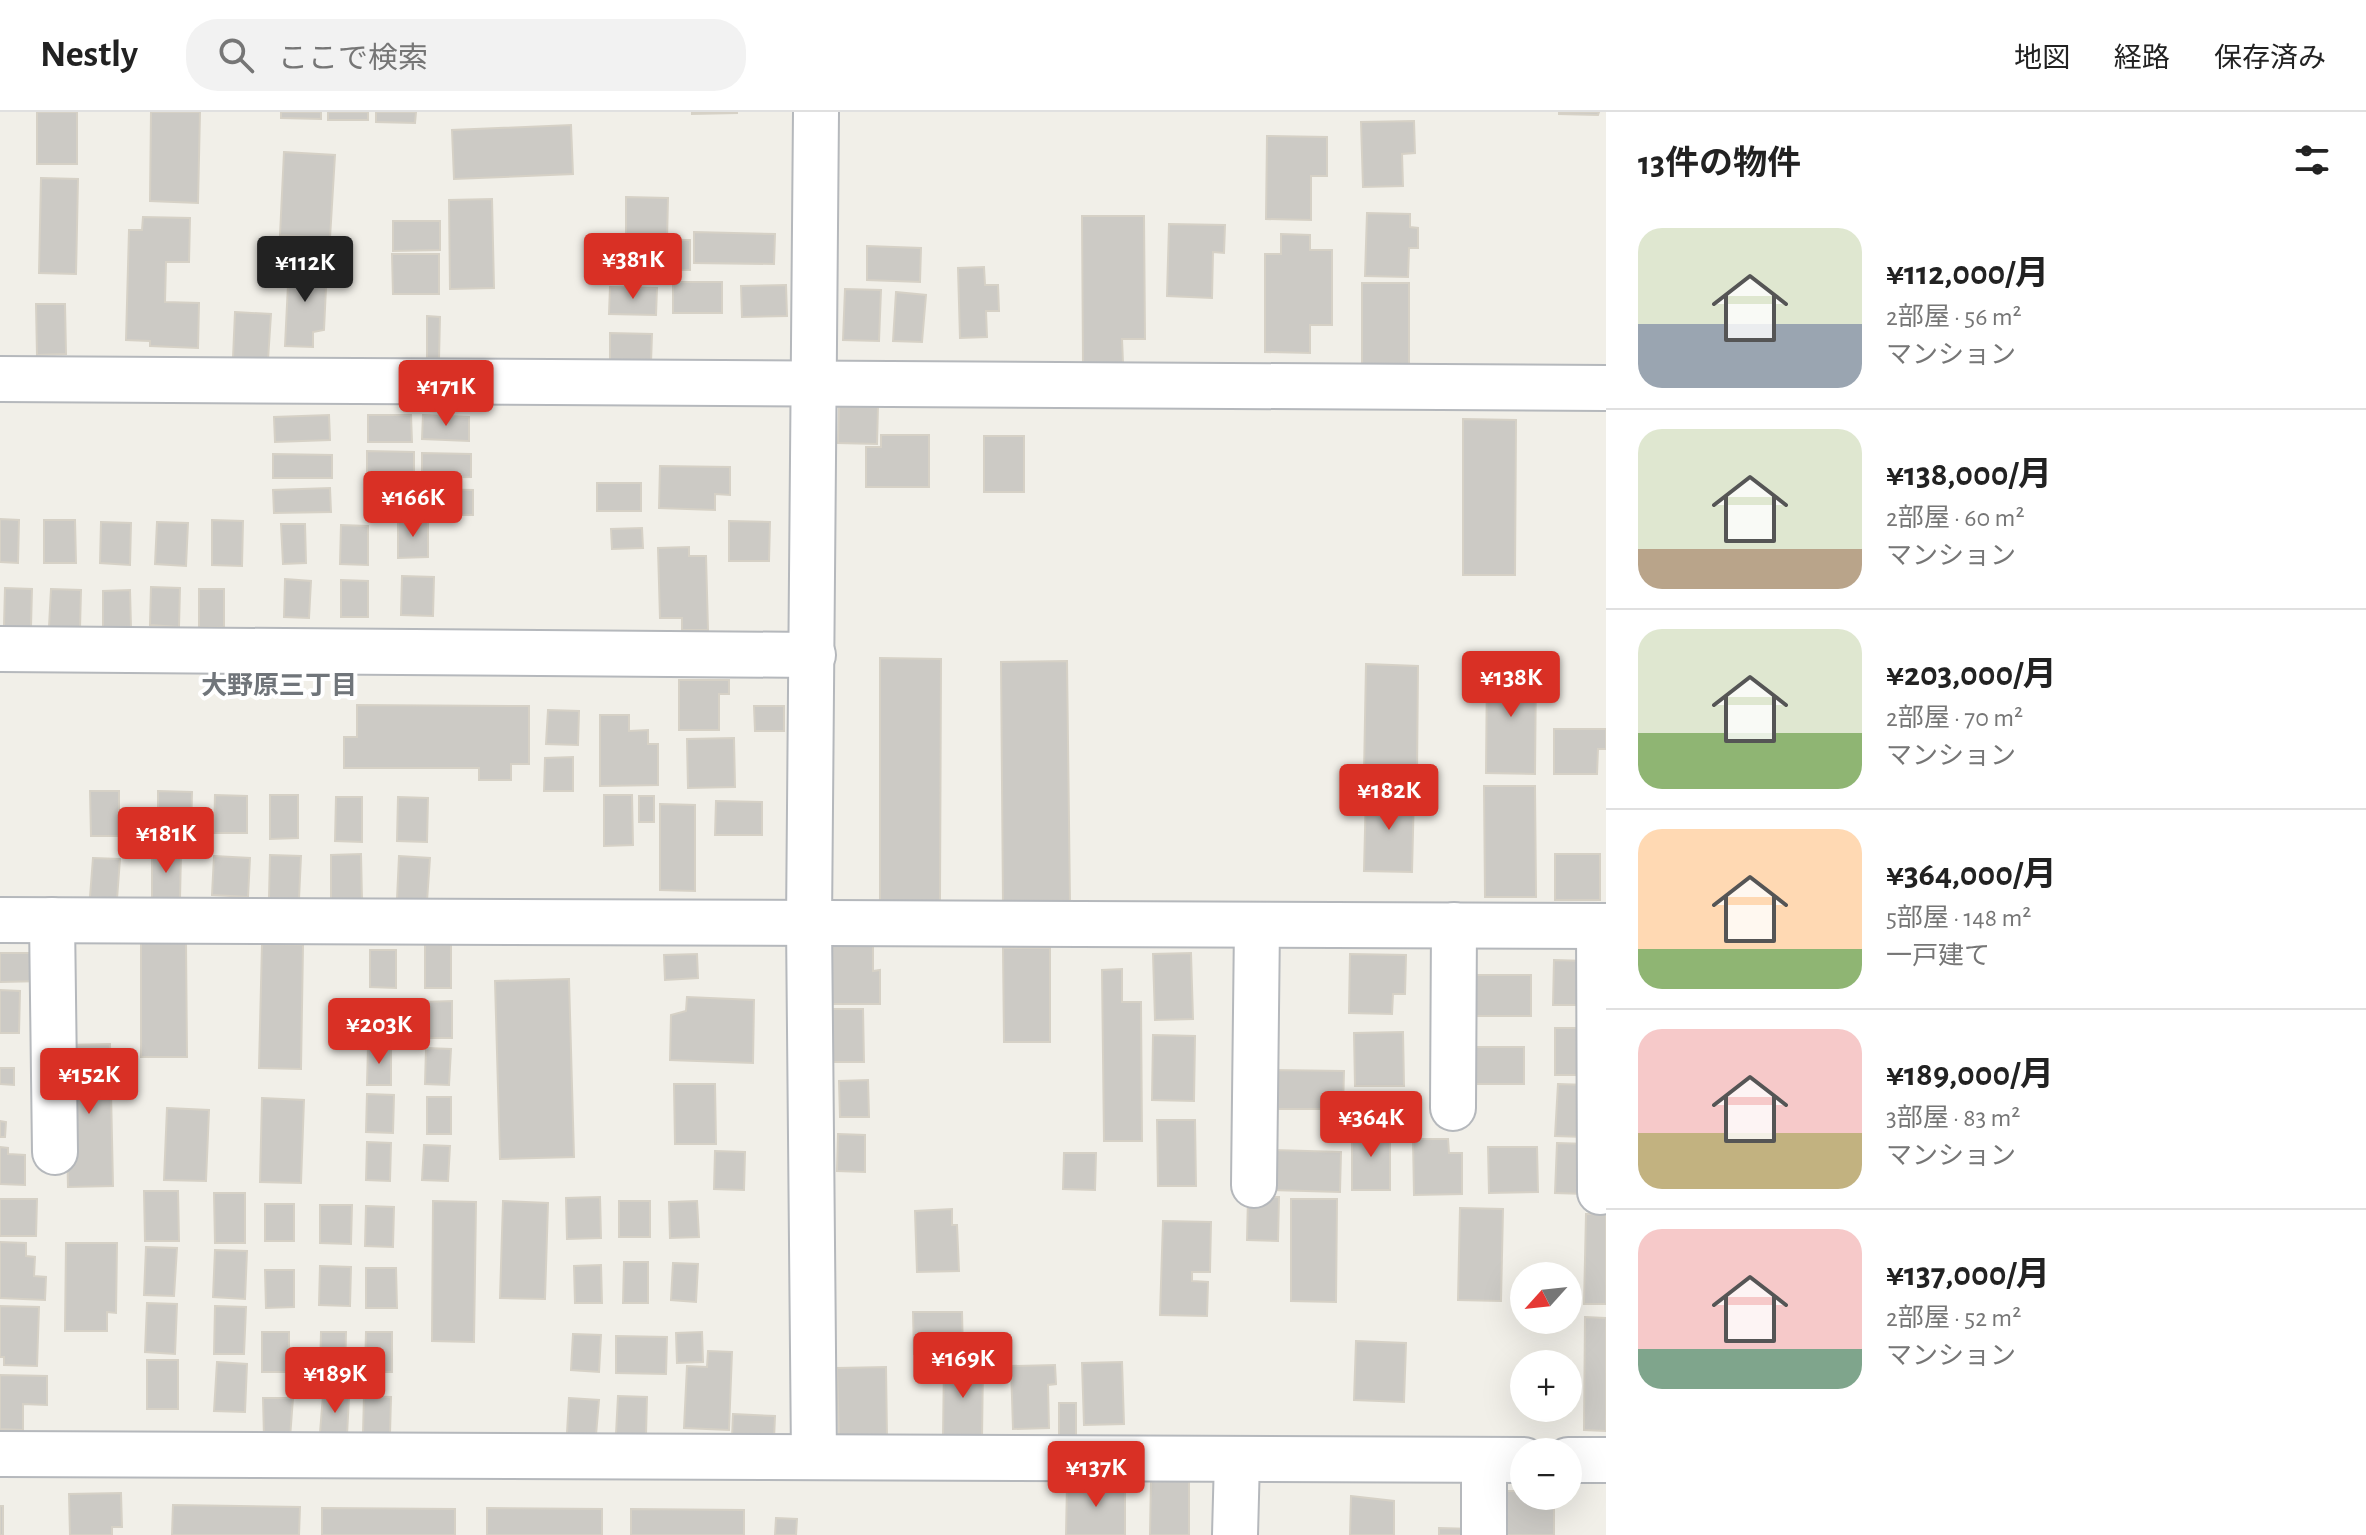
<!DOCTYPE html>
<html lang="ja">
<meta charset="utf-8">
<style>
body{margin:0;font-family:"Alegreya Sans","Noto Sans JP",sans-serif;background:#f2f2f2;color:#222;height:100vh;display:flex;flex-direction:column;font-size:30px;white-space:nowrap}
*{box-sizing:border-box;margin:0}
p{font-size:26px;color:#767676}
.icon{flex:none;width:44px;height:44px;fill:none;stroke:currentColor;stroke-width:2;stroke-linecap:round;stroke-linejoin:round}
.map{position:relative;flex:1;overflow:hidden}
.panel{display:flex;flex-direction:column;background:#fff;width:760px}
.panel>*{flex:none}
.needle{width:52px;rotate:243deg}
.buttons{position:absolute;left:1510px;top:1150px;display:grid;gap:16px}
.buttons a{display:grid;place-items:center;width:72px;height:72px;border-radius:50%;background:#fff;box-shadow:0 8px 32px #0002;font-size:40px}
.price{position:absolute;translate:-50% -68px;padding:0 18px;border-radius:8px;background:#d93025;color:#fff;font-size:26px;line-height:52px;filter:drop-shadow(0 2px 4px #0008)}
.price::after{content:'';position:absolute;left:50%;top:48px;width:24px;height:18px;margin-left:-12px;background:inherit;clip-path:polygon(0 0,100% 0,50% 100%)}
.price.on{background:#222;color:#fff}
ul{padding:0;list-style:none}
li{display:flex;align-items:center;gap:24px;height:200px;padding:0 32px}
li+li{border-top:2px solid #e0e0e0}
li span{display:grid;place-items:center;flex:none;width:224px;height:160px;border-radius:24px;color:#555}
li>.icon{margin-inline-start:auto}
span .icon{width:96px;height:96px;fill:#fffc;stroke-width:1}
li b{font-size:34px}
h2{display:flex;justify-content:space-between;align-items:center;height:96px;padding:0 32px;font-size:34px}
header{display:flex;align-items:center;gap:48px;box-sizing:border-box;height:112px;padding:0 40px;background:#fff;border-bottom:2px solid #e0e0e0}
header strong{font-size:38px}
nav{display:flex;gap:44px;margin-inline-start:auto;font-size:28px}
.search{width:560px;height:72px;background:#f2f2f2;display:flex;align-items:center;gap:20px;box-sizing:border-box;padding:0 28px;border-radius:32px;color:#767676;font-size:30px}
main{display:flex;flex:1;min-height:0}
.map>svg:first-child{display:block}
.building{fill:#cccac5;stroke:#d6d1c6;stroke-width:2}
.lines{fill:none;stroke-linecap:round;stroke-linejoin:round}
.minor-casing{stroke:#b5b8bc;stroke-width:48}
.minor{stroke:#fff;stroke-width:44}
.labels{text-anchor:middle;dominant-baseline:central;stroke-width:8;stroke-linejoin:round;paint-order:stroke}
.neighbourhood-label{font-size:26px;font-weight:bold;fill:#70757a;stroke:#fff}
</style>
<header>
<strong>Nestly</strong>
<div class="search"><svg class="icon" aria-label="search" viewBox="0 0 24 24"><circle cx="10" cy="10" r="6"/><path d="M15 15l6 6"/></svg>ここで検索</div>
<nav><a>地図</a><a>経路</a><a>保存済み</a></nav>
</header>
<main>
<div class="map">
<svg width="1606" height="1423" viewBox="0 0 1606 1423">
<rect width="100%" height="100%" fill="#f1efe8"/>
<!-- building -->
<g class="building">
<rect x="37" y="0" width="40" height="52"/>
<polygon points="151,0 200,0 198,91 150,89"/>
<polygon points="281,0 321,0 321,7 281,6"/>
<rect x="328" y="0" width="40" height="8"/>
<polygon points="376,0 416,0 415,11 376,10"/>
<polygon points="692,0 737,0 737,1 692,2"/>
<polygon points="1559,0 1599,0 1598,3 1559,2"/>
<polygon points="1414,9 1415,41 1402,42 1403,74 1363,75 1361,10"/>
<polygon points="571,13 573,62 454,67 452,18"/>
<polygon points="1267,24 1327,25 1327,64 1311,64 1311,108 1266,107"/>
<polygon points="284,40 335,43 330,126 280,123"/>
<polygon points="41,66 78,67 76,162 39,161"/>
<polygon points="626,85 668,86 667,128 690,128 690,158 626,157"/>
<polygon points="492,87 494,176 450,177 449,88"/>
<polygon points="1367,101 1410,102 1410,115 1418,116 1418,136 1409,136 1408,165 1365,164"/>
<polygon points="1082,104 1144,104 1145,227 1122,227 1123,251 1083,252"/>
<polygon points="143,105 190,106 189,150 166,150 165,190 199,191 198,236 150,234 150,229 126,228 129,118 142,118"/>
<polygon points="393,109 440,109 440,138 393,139"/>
<polygon points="1169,112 1225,113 1224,141 1213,140 1212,186 1167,184"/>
<polygon points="694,120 775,122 774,152 694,151"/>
<polygon points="1281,122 1310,123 1310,138 1332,138 1332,213 1310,213 1310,241 1265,240 1265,142 1281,142"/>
<polygon points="867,134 921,136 920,170 867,168"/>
<polygon points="392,142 439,142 439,182 393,182"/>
<polygon points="289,152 327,154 324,218 313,220 313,235 285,234"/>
<polygon points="984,155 985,173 998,173 999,199 986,199 987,225 960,226 958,156"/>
<rect x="673" y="170" width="49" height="31"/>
<rect x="1362" y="171" width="47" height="86"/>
<polygon points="786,173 787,204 742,205 741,174"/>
<polygon points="610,175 657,176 656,203 609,202"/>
<polygon points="845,177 881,178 879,229 843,228"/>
<polygon points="896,180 926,183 922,230 893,229"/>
<polygon points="36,192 65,192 66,242 37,243"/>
<polygon points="235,200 271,202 268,248 233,246"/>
<polygon points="427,204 440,205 439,247 427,246"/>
<polygon points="610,221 652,222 651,251 610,249"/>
<polygon points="839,293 878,294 877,332 838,331"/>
<polygon points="329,303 330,328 275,330 274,305"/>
<polygon points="368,303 411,303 412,330 368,330"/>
<polygon points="423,303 469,305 469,329 422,327"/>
<polygon points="1463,307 1516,308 1515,463 1463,463"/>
<polygon points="881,323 929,323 929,375 866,375 866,335 881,335"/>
<rect x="984" y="324" width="40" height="56"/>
<polygon points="367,339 414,340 414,365 367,366"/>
<polygon points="422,341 471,342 471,365 422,366"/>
<polygon points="273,342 332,343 332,366 273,366"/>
<polygon points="660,354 730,355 730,383 715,382 715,398 659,396"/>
<rect x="597" y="371" width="44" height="28"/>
<polygon points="367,375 417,376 415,401 367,400"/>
<polygon points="330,376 331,400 274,401 273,378"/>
<polygon points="423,377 473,378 473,403 423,403"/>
<polygon points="0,407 19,408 18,451 0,450"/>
<polygon points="44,408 75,408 76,451 44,451"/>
<polygon points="212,408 243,409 242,454 212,453"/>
<polygon points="398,409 428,409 428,445 398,446"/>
<polygon points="729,409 770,410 769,449 729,449"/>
<polygon points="101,410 131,411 130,453 100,451"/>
<polygon points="157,410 188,411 186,454 155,452"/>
<polygon points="281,412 305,412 306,451 283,452"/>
<polygon points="341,413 368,414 368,453 340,452"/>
<polygon points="642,416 643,436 612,437 611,417"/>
<polygon points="689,435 689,444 706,444 708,518 682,518 682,506 660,506 658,436"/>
<polygon points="402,464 434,465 433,504 401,503"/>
<polygon points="285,467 311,469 309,506 284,505"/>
<polygon points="341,468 368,469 368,505 341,505"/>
<polygon points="151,475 180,476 179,515 150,513"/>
<polygon points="5,476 32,477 31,515 4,514"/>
<polygon points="51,477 81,478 80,517 49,515"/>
<rect x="199" y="477" width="25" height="38"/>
<polygon points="130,478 131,516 103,517 103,479"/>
<polygon points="880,546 941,547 940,789 880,789"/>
<polygon points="1067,549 1070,791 1003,792 1001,550"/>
<polygon points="1366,552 1418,554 1417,662 1364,662"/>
<polygon points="1487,553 1536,553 1535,662 1486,661"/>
<polygon points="679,568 729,568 729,582 719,582 719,618 679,618"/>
<polygon points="357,593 529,594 529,652 511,652 511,668 479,668 479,656 344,656 344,625 357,625"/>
<polygon points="754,594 784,594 784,619 755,619"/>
<polygon points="548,598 579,599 578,633 546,632"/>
<polygon points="600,603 629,603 629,619 648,618 648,632 658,632 658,673 600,674"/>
<polygon points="1554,617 1606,617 1606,637 1598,637 1597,662 1554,662"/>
<polygon points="734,626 735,675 688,676 687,627"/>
<polygon points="573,645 573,679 544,679 545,646"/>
<polygon points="1484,674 1535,674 1536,785 1485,785"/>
<polygon points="90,679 119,679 119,724 91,724"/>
<polygon points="158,679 192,680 191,719 158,718"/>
<polygon points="1366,679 1414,681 1412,760 1364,759"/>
<polygon points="215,683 247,684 247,721 214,721"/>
<polygon points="270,683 298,683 298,726 270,727"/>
<polygon points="604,683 632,683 633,733 604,734"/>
<rect x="639" y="684" width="15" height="26"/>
<polygon points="336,685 362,685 362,730 335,729"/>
<polygon points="398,685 428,686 427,730 397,729"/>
<polygon points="716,689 762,690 762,723 715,723"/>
<polygon points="660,692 695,693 695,779 660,778"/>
<polygon points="152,739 181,740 180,787 152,786"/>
<polygon points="361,742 362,788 331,789 331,743"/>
<rect x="1555" y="742" width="45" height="46"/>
<polygon points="270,743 301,744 299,787 269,786"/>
<polygon points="214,744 250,746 248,785 212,783"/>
<polygon points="399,744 430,746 427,789 397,787"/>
<polygon points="93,746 120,747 117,787 90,785"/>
<polygon points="873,830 873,859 880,858 880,892 830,892 829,831"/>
<polygon points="141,831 186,831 187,945 141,945"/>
<polygon points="262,832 303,833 301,957 259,956"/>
<rect x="425" y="833" width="26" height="43"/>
<polygon points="1003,836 1050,836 1050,930 1004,930"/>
<polygon points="370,838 396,838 396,876 370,875"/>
<polygon points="0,841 43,841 44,869 0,870"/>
<polygon points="1191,841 1193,907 1155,908 1153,842"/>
<polygon points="697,842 698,866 665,868 664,843"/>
<polygon points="1350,842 1406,843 1405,882 1393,882 1392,902 1349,901"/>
<polygon points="1554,848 1586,849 1585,893 1553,893"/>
<polygon points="1122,857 1122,890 1141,890 1142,1029 1104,1029 1102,858"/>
<rect x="1471" y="863" width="60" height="41"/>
<polygon points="569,867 574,1045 500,1047 495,869"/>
<polygon points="0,878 20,879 19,921 0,921"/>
<polygon points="687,885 754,888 753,951 670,948 671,903 686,899"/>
<polygon points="370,888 394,888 394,925 369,925"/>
<polygon points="452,889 452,926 425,926 424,890"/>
<polygon points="832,897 863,897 864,950 832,950"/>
<rect x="1555" y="916" width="31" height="47"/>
<polygon points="1403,920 1404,974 1355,974 1354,921"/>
<polygon points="1153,923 1195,924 1194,989 1152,988"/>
<polygon points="110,932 113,1074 68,1075 65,933"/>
<polygon points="368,935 391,935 391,973 367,973"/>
<rect x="1468" y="935" width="56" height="37"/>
<polygon points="426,936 451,937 449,973 425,972"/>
<polygon points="0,956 14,956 14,973 0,972"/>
<polygon points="1273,958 1344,959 1343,997 1272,997"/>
<polygon points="868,968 869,1005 840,1005 839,969"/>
<polygon points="674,972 715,972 716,1032 675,1032"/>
<polygon points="1558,972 1587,973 1585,1025 1555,1024"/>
<polygon points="367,982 394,983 393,1021 366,1020"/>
<rect x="427" y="985" width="24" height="37"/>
<polygon points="262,986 304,988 301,1071 260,1070"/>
<polygon points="167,996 209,998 206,1069 164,1068"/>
<polygon points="1157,1008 1195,1008 1196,1074 1158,1074"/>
<polygon points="0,1009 6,1010 5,1025 0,1025"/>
<polygon points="1352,1015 1390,1016 1390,1078 1352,1078"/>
<polygon points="838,1022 865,1023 865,1060 837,1059"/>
<polygon points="1413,1027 1448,1027 1449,1041 1462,1041 1462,1082 1414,1083"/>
<polygon points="367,1030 391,1031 390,1069 366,1068"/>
<polygon points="1557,1031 1588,1032 1585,1082 1555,1081"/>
<polygon points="424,1033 450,1034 448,1069 422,1068"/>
<polygon points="0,1035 8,1036 8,1042 25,1043 25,1073 0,1072"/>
<polygon points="1488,1035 1537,1035 1538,1080 1489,1081"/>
<polygon points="1273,1038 1341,1040 1340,1080 1271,1078"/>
<polygon points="715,1039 745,1040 744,1078 714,1077"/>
<polygon points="1064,1041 1096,1041 1095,1078 1063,1077"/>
<polygon points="144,1079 178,1079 179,1129 145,1129"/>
<polygon points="214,1081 245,1081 245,1131 215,1131"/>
<polygon points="600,1085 601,1126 567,1127 566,1086"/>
<polygon points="1248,1085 1279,1085 1278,1129 1247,1128"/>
<polygon points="0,1087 37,1087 36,1124 0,1124"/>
<polygon points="1291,1087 1337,1087 1336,1190 1291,1189"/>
<polygon points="433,1089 476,1090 474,1230 432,1229"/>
<polygon points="503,1089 548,1091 545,1187 500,1186"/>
<rect x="619" y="1089" width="31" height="36"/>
<polygon points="697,1089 699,1125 670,1126 669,1090"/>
<rect x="265" y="1092" width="29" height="37"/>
<polygon points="320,1093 352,1093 351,1132 320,1131"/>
<polygon points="366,1094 394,1095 393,1135 365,1134"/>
<polygon points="1460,1096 1503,1097 1501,1189 1458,1188"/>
<polygon points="952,1097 952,1113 957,1113 959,1159 917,1160 915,1099"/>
<polygon points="1586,1102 1606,1102 1606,1192 1584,1192"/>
<polygon points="1163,1109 1211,1110 1210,1160 1192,1160 1192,1169 1208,1170 1207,1204 1160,1203"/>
<polygon points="0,1130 26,1131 26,1144 35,1145 34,1164 46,1165 45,1188 0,1186"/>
<polygon points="66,1131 117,1131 116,1201 107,1200 107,1219 65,1219"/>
<polygon points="146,1135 177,1136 174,1184 144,1183"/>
<polygon points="215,1138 247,1139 245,1187 213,1185"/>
<polygon points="624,1150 648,1150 648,1191 623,1191"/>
<polygon points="673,1151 698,1152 696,1190 671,1188"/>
<polygon points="601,1153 602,1191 575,1191 574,1154"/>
<polygon points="320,1154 351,1155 350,1194 319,1193"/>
<polygon points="366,1156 396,1156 397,1196 366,1196"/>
<polygon points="265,1158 294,1158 294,1195 266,1196"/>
<polygon points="147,1191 177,1192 175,1242 145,1240"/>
<polygon points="0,1194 39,1195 37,1254 4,1253 4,1245 0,1245"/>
<polygon points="215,1194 246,1195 244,1242 214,1242"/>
<polygon points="913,1200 962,1200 963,1241 914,1242"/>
<polygon points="1585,1205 1606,1206 1606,1319 1584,1318"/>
<rect x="262" y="1220" width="27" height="40"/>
<polygon points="321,1220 346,1220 345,1260 320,1259"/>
<polygon points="366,1220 392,1220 392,1260 365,1260"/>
<polygon points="702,1220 703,1250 677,1251 676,1221"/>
<polygon points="573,1222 601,1223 599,1260 571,1258"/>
<polygon points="616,1224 667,1225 666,1262 616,1261"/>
<polygon points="1356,1229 1406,1231 1404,1290 1354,1288"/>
<polygon points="708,1239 732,1240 729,1318 684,1316 687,1254 707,1255"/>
<rect x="147" y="1248" width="31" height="49"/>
<polygon points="217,1250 247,1252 245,1300 214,1299"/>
<polygon points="944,1250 983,1251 982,1326 943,1325"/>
<polygon points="1122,1250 1124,1312 1084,1313 1082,1251"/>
<polygon points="1055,1253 1056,1272 1048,1273 1049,1316 1013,1317 1011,1254"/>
<polygon points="886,1255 887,1327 839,1328 837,1256"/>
<polygon points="0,1263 47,1264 47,1293 23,1292 23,1318 0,1317"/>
<polygon points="323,1283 349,1285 347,1323 320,1321"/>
<polygon points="364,1284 391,1285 390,1322 363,1321"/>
<polygon points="618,1284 647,1285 646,1323 616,1322"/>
<polygon points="263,1286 293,1286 290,1326 264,1325"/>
<polygon points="569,1286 599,1288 596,1323 567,1321"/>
<rect x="1059" y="1291" width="17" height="38"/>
<polygon points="733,1302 775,1304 774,1327 732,1326"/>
<polygon points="1151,1366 1189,1367 1189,1423 1150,1423"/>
<polygon points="1067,1371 1125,1372 1125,1423 1066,1423"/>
<polygon points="1502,1379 1524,1379 1524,1384 1554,1384 1554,1423 1503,1423"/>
<polygon points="121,1381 122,1415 112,1415 112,1423 70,1423 69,1382"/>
<polygon points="1351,1384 1394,1389 1394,1423 1350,1423"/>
<polygon points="173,1393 300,1395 299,1423 172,1423"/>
<rect x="0" y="1394" width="3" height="29"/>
<polygon points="322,1396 455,1397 455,1423 322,1423"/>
<polygon points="487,1396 602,1397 602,1423 487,1423"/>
<polygon points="631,1397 744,1398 744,1423 631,1423"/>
<polygon points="776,1406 797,1407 796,1423 775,1423"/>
<polygon points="1439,1416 1473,1417 1472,1423 1439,1423"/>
</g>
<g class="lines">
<defs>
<g id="minor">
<polyline points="0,267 1606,276"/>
<polyline points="0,537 813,543"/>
<polyline points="0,808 1606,814"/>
<polyline points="52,808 55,1040"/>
<polyline points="1599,814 1600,1080"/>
<polyline points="1453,996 1454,813"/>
<polyline points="1254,1073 1257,813"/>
<polyline points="0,1342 1524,1348"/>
<polyline points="814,1345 809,811 816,0"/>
<polyline points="1484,1348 1484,1423"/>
<polyline points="1568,1348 1606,1348"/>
<polyline points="1235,1423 1237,1347"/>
</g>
</defs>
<!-- minor casing -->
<use href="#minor" class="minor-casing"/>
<!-- minor -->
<use href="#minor" class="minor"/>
</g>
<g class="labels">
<!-- neighbourhood labels -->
<g class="neighbourhood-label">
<text x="279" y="574">大野原三丁目</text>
</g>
</g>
</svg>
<div class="buttons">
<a><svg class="needle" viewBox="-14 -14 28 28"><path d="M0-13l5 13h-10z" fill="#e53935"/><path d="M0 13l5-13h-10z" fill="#767676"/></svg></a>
<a>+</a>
<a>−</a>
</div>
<b class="price" style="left:633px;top:189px">¥381K</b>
<b class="price on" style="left:305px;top:192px">¥112K</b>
<b class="price" style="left:446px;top:316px">¥171K</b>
<b class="price" style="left:413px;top:427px">¥166K</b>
<b class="price" style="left:1511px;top:607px">¥138K</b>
<b class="price" style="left:1389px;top:720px">¥182K</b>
<b class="price" style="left:166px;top:763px">¥181K</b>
<b class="price" style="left:379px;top:954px">¥203K</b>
<b class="price" style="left:89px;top:1004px">¥152K</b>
<b class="price" style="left:1371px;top:1047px">¥364K</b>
<b class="price" style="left:963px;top:1288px">¥169K</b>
<b class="price" style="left:335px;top:1303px">¥189K</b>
<b class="price" style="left:1096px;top:1397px">¥137K</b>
</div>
<section class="panel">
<h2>13件の物件<svg class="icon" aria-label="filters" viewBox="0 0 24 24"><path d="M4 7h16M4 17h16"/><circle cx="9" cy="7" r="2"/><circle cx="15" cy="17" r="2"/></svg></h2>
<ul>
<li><span style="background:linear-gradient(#dfe7d0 60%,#9aa5b1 0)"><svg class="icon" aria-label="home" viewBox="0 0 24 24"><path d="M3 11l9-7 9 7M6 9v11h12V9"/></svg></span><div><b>¥112,000/月</b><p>2部屋 · 56 m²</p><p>マンション</p></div></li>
<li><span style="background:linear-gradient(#dfe7d0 75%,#b9a48a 0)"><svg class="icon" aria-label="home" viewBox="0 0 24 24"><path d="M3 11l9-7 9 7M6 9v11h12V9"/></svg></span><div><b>¥138,000/月</b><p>2部屋 · 60 m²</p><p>マンション</p></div></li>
<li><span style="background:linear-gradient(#dfe7d0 65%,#8fb573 0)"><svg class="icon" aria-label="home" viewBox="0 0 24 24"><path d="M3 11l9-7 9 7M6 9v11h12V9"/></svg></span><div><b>¥203,000/月</b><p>2部屋 · 70 m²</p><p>マンション</p></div></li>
<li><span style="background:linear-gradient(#ffd9b3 75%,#8fb573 0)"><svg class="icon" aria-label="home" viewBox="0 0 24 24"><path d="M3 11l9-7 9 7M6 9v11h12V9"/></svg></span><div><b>¥364,000/月</b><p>5部屋 · 148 m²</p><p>一戸建て</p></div></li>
<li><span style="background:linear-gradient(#f6c9c9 65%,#c2b280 0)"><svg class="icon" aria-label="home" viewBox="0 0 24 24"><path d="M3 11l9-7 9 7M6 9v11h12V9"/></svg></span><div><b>¥189,000/月</b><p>3部屋 · 83 m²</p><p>マンション</p></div></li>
<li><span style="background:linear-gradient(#f6c9c9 75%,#7fa58c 0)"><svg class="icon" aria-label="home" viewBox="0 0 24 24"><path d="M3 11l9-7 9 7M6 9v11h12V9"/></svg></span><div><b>¥137,000/月</b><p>2部屋 · 52 m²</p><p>マンション</p></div></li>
</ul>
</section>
</main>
